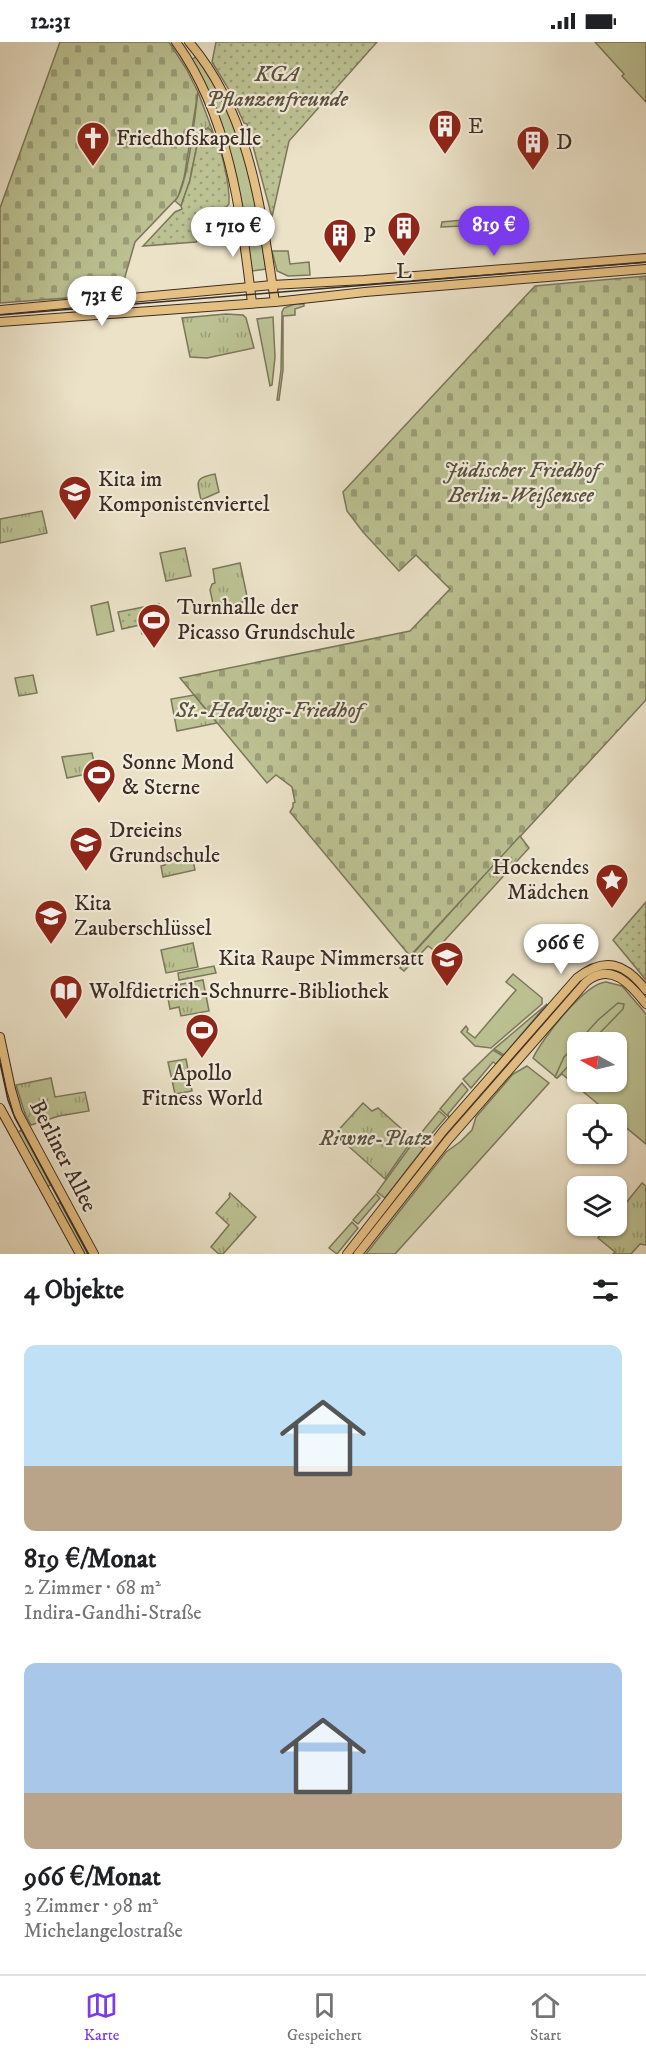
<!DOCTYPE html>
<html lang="de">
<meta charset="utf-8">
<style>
body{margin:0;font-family:"IM FELL DW Pica",serif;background:#f2f2f2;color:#202124;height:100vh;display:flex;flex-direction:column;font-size:22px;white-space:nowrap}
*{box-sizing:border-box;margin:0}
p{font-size:20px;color:#757577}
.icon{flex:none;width:33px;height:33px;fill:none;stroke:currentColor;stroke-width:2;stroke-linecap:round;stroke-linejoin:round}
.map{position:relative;height:1212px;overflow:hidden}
.side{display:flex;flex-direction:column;background:#fff;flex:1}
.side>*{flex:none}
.needle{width:39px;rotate:278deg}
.buttons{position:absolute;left:567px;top:990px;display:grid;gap:12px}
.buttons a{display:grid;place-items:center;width:60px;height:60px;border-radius:12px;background:#fff;box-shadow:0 2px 4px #0004;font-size:30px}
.price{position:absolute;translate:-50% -51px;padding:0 14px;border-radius:21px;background:#fff;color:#222;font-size:20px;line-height:39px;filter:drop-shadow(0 2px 3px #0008)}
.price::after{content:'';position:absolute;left:50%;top:36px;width:18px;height:14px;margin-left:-9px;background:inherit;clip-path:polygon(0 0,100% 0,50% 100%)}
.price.selected{background:#7c3aed;color:#fff}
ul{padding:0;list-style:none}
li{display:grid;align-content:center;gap:12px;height:318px;padding:0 24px}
li span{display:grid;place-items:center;height:186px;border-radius:12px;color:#555}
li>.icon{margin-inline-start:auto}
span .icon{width:108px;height:108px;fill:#fffc;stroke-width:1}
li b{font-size:26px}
h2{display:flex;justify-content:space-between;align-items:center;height:72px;padding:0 24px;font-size:26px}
.status{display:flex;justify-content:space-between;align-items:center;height:42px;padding:0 30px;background:#fff;direction:ltr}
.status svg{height:16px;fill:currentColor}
.tabs{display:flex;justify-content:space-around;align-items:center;height:84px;border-top:2px solid #e0e0e0;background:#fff;font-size:16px;color:#757577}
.tabs a{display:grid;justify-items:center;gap:3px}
.tabs .selected{color:#7c3aed}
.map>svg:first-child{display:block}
.grass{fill:#bcc293;stroke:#7c775c;stroke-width:1.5;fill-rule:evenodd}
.forest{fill:url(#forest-firs);stroke:#7c775c;stroke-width:1.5}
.cemetery{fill:url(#cemetery-stones);stroke:#7c775c;stroke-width:1.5}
.park{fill:url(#park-tufts);stroke:#7c775c;stroke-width:1.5}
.garden{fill:url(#garden-dots);stroke:#7c775c;stroke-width:1.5}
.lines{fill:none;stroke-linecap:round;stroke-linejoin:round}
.major-casing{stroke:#3b2c25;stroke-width:10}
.major{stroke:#e6c184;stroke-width:8}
.tram{stroke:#3b2c25;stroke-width:1.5}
.labels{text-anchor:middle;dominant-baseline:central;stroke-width:4.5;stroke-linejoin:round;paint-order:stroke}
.park-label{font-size:22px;font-style:italic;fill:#5b5240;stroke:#f2ecdb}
.poi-label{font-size:22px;fill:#3b2c25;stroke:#f2ecdb;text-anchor:start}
.street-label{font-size:22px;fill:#3b2c25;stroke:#f2ecdb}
</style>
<div class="status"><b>12:31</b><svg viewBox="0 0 49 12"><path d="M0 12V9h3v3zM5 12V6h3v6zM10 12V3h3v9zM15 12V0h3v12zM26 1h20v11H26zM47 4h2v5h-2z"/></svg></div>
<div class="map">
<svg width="646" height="1212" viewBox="0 0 646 1212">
<defs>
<pattern id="forest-firs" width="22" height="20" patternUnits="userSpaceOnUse" patternTransform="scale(1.5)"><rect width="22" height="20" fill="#bcc293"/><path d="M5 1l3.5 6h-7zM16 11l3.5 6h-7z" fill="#9a9e78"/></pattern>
<pattern id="cemetery-stones" width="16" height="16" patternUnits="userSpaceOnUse" patternTransform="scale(1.5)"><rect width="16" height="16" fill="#bcc293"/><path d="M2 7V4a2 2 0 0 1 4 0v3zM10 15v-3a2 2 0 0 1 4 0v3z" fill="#9a9e78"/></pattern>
<pattern id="park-tufts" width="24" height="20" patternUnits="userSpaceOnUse" patternTransform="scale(1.5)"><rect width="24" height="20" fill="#bcc293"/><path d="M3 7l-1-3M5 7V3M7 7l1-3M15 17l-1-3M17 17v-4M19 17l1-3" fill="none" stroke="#9a9e78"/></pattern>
<pattern id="garden-dots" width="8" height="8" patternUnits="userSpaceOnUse" patternTransform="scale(1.5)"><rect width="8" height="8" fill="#bcc293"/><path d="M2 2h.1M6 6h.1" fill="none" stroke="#9a9e78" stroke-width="1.8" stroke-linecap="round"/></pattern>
</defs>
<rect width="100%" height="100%" fill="#ebe2c8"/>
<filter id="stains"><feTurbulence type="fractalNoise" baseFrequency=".00333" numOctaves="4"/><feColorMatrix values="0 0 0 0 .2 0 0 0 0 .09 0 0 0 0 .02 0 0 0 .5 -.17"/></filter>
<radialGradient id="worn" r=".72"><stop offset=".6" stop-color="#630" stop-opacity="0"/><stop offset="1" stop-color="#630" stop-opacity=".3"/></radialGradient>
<!-- grass -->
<g class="grass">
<polygon points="595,0 646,0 646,60 622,34 624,32"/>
<polygon points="197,14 223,55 243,104 255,156 266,227 252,229 236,135 191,18"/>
<polygon points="485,176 488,183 441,185 442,180"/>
<polygon points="272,209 288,209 290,222 309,220 310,233 288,234 277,229"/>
<polygon points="295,262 304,262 304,264 295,267 295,273 283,274 283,328 279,358 277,358 281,328 282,270 284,266"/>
<polygon points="273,275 275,315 272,343 270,344 257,277"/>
<polygon points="108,560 114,589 97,593 91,564"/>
<polygon points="513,932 542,956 542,962 491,1006 475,1004 461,990 466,984 468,987 467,990 475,996 516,948 506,940"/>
<path d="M606,940l16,4 24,28v130l-29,-24 -1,-6h-6l-48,-40 -5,4 -24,-20c9,-19 52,-75 73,-76zM578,1000h38v40h-38z"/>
<polygon points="547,962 504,1013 494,1007"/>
<polygon points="493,1008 503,1014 496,1022 493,1020 471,1046 463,1037"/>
<polygon points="527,1024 549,1041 395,1212 366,1212 446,1110 460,1100 472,1088 476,1075 513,1032"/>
<polygon points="462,1041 468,1048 448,1072 449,1075 440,1067"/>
<polygon points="439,1069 446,1075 423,1102 417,1096"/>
<polygon points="21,1082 53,1142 46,1145 14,1087 16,1086 18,1090 22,1088"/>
<polygon points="444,1093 447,1095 370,1193 366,1191"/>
<polygon points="415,1098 423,1107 385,1156 377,1150"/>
<polygon points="376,1152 380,1156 358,1182 353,1178"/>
<polygon points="62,1158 91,1212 84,1212 57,1163"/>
<polygon points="352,1180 358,1186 337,1212 329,1206"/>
</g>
<!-- forest -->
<g class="forest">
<polygon points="618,961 624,962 623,967 591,1000 578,1000 598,978"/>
<polygon points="578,1001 577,1015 557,1036 555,1035 564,1015"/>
</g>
<!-- cemetery -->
<g class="cemetery">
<polygon points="60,0 169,0 187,28 198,50 184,136 178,155 135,200 120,252 0,261 0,166"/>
<polygon points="646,234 646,658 410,914 290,770 293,765 293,761 295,760 292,745 276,733 267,741 180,636 410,589 450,547 416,513 399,529 363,490 347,469 343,450 535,244"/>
</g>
<!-- park -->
<g class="park">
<path d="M198,50l15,40 -5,-4 -7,3 -2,4 -9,45 -9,26 -6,-5c13,-14 20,-87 23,-109z"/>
<polygon points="226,272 243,273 246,276 254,306 207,316 190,315 182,276"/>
<path d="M215,432l4,18 -18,8c-4,-19 -7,-22 14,-26z"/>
<polygon points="42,469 47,491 0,501 0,477"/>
<polygon points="185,506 191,534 166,539 160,511"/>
<polygon points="240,521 248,559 214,566 210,548 212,542 215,541 213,527"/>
<polygon points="33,633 37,651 19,654 15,636"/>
<polygon points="194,653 217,681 177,689 171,657"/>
<polygon points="92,711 96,730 67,736 62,715"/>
<polygon points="520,794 529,806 435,909 428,904 404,929 400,926"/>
<polygon points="191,809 195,828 163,835 161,824 165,823 164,814"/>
<polygon points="193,901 198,925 166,931 161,908"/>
<polygon points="214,924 216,931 179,938 178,931"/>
<polygon points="203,938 209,969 181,974 179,965 170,967 166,945"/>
<polygon points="186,1017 192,1049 175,1052 168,1020"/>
<polygon points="51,1036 55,1055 85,1050 89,1069 59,1074 31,1083 25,1072 16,1043"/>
<polygon points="363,1061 372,1069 378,1066 413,1097 385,1137 335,1092"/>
<polygon points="642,1141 646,1144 646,1203 640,1202 631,1212 613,1212 615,1210 598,1196 607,1184 616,1184 617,1172"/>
<polygon points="230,1151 256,1175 223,1212 219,1212 211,1205 229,1183 216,1171 230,1155 229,1153"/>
</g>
<!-- garden -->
<g class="garden">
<polygon points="216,0 377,0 289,99 272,175 247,82 244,81 228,46 212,20"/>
<path d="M208,86c13,10 22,59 21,76l-33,38 -53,4 32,-34 7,-3 -1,-3 9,-26 9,-45 2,-4z"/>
<polygon points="159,562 164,588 142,592 140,583 122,587 118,570"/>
<polygon points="646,860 646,938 613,898"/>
</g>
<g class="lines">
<defs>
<g id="major">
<path d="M176,0c54,75 65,172 76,261"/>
<path d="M189,0c62,72 72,169 86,260"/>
<polyline points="0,268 272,243 364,238 646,216"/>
<polyline points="0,280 275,260 365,250 646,227"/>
<polyline points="0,995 11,1047 18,1071 94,1212"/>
<polyline points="0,1066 80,1212"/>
<path d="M347,1212l96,-123 134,-153c28,-22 48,-15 69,12"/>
<path d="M358,1212l90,-114 138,-158c25,-21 45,3 60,22"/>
</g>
</defs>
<!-- major casing -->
<use href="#major" class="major-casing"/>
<!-- major -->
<use href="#major" class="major"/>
<!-- tram -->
<g class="tram">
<polyline points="0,273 646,220"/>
<polyline points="0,1021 8,1058 15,1076 88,1212"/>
</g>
</g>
<!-- icons -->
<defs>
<symbol id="building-pin" viewBox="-11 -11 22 30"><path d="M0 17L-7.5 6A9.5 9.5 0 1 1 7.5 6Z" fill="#8f2418" stroke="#f2ecdb"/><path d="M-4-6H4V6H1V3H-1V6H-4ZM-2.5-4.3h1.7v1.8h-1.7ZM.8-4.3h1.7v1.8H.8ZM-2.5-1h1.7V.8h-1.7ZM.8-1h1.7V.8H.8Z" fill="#fff"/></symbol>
<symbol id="church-pin" viewBox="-11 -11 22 30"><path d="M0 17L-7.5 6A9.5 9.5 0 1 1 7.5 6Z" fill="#8f2418" stroke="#f2ecdb"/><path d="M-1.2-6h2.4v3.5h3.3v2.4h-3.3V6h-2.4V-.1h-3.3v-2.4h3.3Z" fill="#fff"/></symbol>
<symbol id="school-pin" viewBox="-11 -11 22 30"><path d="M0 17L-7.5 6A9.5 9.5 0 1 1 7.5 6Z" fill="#8f2418" stroke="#f2ecdb"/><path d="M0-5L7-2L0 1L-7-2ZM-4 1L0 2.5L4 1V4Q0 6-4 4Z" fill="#fff"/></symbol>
<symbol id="stadium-pin" viewBox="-11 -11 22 30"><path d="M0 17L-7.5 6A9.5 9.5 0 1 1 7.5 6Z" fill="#8f2418" stroke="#f2ecdb"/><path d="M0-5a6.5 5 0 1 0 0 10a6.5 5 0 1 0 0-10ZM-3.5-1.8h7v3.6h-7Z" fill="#fff"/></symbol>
<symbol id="sight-pin" viewBox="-11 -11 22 30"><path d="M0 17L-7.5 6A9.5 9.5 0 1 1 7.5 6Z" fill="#8f2418" stroke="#f2ecdb"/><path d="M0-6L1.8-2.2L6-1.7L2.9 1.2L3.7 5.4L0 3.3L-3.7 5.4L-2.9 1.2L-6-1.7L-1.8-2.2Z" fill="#fff"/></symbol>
<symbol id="library-pin" viewBox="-11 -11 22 30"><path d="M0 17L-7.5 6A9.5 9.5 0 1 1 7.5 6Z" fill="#8f2418" stroke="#f2ecdb"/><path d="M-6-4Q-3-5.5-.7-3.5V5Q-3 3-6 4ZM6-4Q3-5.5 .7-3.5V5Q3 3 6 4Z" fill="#fff"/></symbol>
</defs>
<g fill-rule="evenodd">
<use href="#building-pin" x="426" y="65" width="38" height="52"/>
<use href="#church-pin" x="74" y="77" width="38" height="52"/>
<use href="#building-pin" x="514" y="81" width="38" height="52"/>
<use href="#building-pin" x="385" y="167" width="38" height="52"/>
<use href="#building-pin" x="321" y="174" width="38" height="52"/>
<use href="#school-pin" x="56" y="431" width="38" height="52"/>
<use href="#stadium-pin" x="135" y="559" width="38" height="52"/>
<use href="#stadium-pin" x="80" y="714" width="38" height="52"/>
<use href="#school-pin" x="67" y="782" width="38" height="52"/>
<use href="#sight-pin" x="593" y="819" width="38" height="52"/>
<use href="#school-pin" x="32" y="855" width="38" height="52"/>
<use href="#school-pin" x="428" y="897" width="38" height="52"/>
<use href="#library-pin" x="47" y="930" width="38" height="52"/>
<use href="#stadium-pin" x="183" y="969" width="38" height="52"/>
</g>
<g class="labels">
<!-- park labels -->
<g class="park-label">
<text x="277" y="32">KGA<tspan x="277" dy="25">Pflanzenfreunde</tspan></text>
<text x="521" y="428">Jüdischer Friedhof<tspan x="521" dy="25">Berlin-Weißensee</tspan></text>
<text x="269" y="668">St.-Hedwigs-Friedhof</text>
<text x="376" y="1096">Riwne-Platz</text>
</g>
<!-- poi labels -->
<g class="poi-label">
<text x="468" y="84">E</text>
<text x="116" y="96">Friedhofskapelle</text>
<text x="556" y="100">D</text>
<text x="363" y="193">P</text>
<text x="404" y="229" text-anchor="middle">L</text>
<text x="98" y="437">Kita im<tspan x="98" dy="25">Komponistenviertel</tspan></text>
<text x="177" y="565">Turnhalle der<tspan x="177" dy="25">Picasso Grundschule</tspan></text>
<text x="122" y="720">Sonne Mond<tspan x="122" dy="25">&amp; Sterne</tspan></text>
<text x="109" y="788">Dreieins<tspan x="109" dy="25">Grundschule</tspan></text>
<text x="589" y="825" text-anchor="end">Hockendes<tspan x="589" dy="25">Mädchen</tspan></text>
<text x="74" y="861">Kita<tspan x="74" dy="25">Zauberschlüssel</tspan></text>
<text x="424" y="916" text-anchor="end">Kita Raupe Nimmersatt</text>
<text x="89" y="949">Wolfdietrich-Schnurre-Bibliothek</text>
<text x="202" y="1031" text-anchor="middle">Apollo<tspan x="202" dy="25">Fitness World</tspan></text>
</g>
<!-- street labels -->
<g class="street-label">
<text transform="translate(63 1114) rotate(63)">Berliner Allee</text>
</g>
</g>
<rect width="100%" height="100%" filter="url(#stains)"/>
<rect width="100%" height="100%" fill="url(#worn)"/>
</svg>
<div class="buttons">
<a><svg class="needle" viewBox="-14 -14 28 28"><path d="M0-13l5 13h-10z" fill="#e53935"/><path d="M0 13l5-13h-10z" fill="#757577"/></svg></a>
<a><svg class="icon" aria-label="locate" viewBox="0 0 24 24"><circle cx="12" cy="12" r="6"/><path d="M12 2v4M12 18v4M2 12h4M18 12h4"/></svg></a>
<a><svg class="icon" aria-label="layers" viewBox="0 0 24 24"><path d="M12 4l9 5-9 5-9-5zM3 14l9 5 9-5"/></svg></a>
</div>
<b class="price selected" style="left:494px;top:215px">819 €</b>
<b class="price" style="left:233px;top:216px">1 710 €</b>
<b class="price" style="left:102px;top:285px">731 €</b>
<b class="price" style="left:561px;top:933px">966 €</b>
</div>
<section class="side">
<h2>4 Objekte<svg class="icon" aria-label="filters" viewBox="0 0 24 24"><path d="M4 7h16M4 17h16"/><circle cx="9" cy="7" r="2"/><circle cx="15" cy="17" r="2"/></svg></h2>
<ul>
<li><span style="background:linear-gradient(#bfe0f5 65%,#b9a48a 0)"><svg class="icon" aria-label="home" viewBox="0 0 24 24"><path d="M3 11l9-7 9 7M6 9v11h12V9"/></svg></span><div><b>819 €/Monat</b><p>2 Zimmer · 68 m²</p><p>Indira-Gandhi-Straße</p></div></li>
<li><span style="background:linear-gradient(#a9c7e8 70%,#b9a48a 0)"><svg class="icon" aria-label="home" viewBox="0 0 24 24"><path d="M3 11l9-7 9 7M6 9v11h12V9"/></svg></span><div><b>966 €/Monat</b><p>3 Zimmer · 98 m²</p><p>Michelangelostraße</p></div></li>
</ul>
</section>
<nav class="tabs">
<a class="selected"><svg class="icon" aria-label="map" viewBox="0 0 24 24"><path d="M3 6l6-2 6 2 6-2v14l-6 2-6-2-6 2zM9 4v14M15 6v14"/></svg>Karte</a>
<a><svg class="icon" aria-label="saved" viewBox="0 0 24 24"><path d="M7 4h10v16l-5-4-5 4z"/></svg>Gespeichert</a>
<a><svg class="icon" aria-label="home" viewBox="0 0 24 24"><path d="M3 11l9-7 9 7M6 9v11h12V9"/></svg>Start</a>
</nav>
